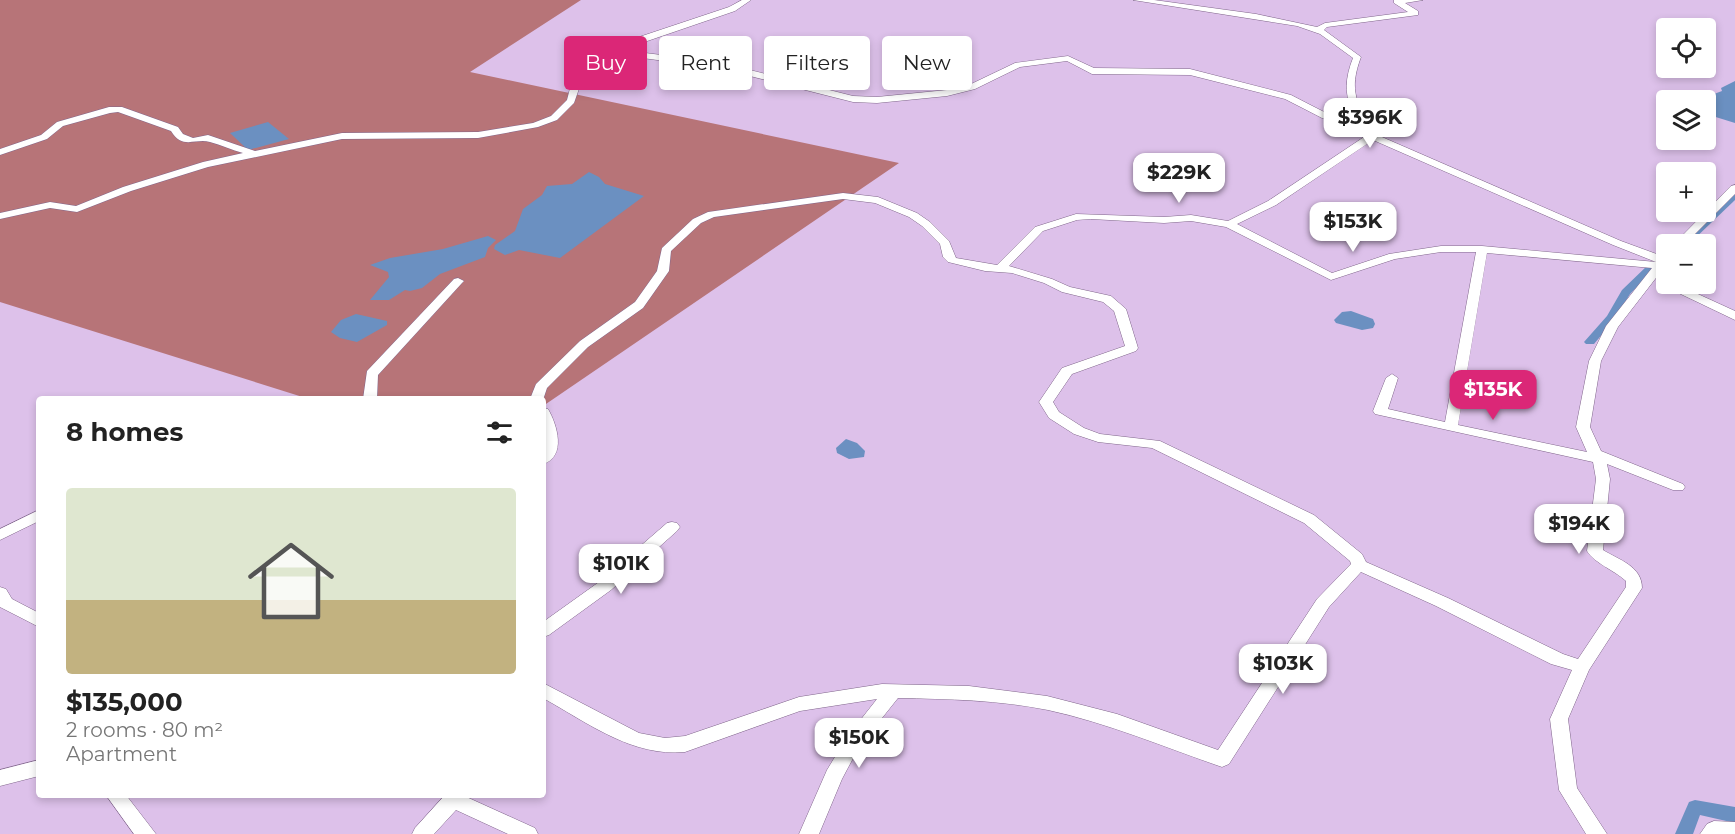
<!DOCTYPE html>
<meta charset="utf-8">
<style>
body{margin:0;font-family:Montserrat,sans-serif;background:#f2f2f2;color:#222;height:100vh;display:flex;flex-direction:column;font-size:22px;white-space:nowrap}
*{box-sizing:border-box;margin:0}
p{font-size:20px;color:#767676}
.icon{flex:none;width:33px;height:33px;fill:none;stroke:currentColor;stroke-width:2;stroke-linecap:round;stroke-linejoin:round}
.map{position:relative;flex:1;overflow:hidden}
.side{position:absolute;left:36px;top:396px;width:510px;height:402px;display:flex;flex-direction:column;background:#fff;border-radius:6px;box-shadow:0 3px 9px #0003}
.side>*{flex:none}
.guide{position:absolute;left:564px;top:36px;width:570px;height:54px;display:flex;gap:12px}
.tools{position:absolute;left:1656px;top:18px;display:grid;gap:12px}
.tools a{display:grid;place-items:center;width:60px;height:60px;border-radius:6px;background:#fff;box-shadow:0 3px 9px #0003;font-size:30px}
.price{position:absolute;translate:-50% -51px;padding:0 14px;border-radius:12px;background:#fff;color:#222;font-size:20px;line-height:39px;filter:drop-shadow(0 2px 3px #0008)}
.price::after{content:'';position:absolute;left:50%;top:36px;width:18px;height:14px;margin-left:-9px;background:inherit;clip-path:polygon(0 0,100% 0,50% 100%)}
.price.active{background:#db2777;color:#fff}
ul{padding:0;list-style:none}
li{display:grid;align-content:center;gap:12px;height:318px;padding:0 30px}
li+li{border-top:2px solid #e0e0e0}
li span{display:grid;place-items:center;height:186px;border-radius:6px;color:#555}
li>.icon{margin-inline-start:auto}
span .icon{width:108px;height:108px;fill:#fffc;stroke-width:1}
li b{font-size:26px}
h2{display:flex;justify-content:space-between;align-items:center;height:72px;padding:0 30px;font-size:26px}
.pill{padding:0 21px;border-radius:6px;background:#fff;box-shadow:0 3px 9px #0003;font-size:21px;line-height:54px}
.pill.active{background:#db2777;color:#fff}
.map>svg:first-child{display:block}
.forest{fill:#b77478}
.water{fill:#6b90c1}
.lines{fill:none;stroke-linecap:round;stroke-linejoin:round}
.canal{fill:#6b90c1;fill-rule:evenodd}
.minor-casing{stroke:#80668b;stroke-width:1}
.minor{fill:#fff;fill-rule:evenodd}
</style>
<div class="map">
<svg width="1735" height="834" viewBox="0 0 1735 834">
<rect width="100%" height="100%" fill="#ddc1ea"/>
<!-- forest -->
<polygon class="forest" points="0,0 581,0 470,72 899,163 543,406 543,399 309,399 0,302"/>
<!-- water -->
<g class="water">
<polygon points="1735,81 1735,123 1706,114 1706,100 1698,100 1722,91 1721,88"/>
<polygon points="268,122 289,139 248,150 230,133"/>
<polygon points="589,172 599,177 605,184 644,196 560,258 519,250 505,255 494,249 495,245 515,231 523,209 542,195 547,186 572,184"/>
<polygon points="488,236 496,240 488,248 485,257 440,274 422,288 410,291 405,290 389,300 370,300 389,277 388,272 370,265 390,258 443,249"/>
<polygon points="1351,311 1373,319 1375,324 1373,328 1362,330 1336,323 1334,320 1342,312"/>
<polygon points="356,314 387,321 387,325 357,342 340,338 331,332 341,320"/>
<polygon points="846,439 857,443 865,451 864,457 849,459 837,453 836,448"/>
</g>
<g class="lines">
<!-- canal -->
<g class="canal">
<polygon points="1735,192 1735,200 1689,244 1679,244 1732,193"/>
<polygon points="1652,264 1657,267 1630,294 1615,319 1594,344 1586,344 1584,342 1607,316 1622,290 1648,265"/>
<polygon points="1695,800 1735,807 1735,823 1700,815 1693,834 1675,834 1689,802"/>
</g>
<defs>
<g id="minor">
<path d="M742,0h9l-16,11 -114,39 97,12 135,34 24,1 70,-7 22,-5 46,-22 53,-7 26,12 96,1 101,26 37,19 29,6c-13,-22 -13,-39 -4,-62l-33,-24 -23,-8 -164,-26h21l102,14 61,13 8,-4 83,-11 -14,-9v-3h29l-18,3 13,8v4l-91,12 -3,3 37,27c-13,34 -4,48 14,77l246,107 41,15 4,-1v10l-48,62 -17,34 -11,66 11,24 82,33 2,3 -2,3h-10l-66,-26 3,15 -7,71c16,10 39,16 39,38l-53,82 -21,49 9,69 30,46h-21l-27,-44 -9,-71 22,-49 -21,-6 -115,-58 -75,-34 -32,35 -100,157 -7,3c-58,-20 -114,-44 -174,-57 -49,-10 -100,-11 -150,-12l-39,49 -17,32 -23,55h-20l28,-64 20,-33 30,-38 -77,12 -115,41c-53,5 -97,-29 -142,-54v-15l96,50 26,5 20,-2 114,-39 83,-13 87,2 78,10 70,18 101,36 99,-151 34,-35 -1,-3 -46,-38 -152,-75 -54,-6 -24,-8 -25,-16 -10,-16 23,-34 63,-22 -11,-35 -11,-9 -41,-10 -18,-9 -32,-10 -27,-2 -37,-9 -5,-5 -3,-13 -18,-18 -13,-9 -34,-14 -32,-4 -129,18 -13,6 -30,28 -2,20 -26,37 -55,39 -41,41 -4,12 -13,-1 6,-15 44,-43 55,-39 22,-31 5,-23 31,-29 15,-7 135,-19 35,4 39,16 13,9 19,19 7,17 41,7 38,-38 41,-13 88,3 27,-2 37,6 40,-20 99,-66 -6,-9 -39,-8 -37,-19 -95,-24 -98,-1 -25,-13 -47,6 -45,22 -28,7 -70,7 -24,-1 -135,-34 -106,-14 -28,10 -3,19 -7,20 -17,17 -19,7 -60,11 -136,1 -134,28 -77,24 -54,21 -27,-4 -50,11v-6l50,-11 26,4 47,-19 80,-25 40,-9c-11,-3 -22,-8 -33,-11 -15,-4 -28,8 -39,-11l-53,-19 -8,1 -47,13 -16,13 -47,16v-6l41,-14 16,-13 52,-15h13l56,20 5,7 10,4 15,-3 47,16 87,-18 136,-1 55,-9 18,-7 16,-16 10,-39 65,-25 87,-29zM1373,140l240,105 43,17 -174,-16h-41l-52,8 -57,19 -95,-49 39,-19zM1091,219l73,4 27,-2 35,6 105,53 64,-21 46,-7h35l-31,170 -57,-13 10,-31 -6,-4 -6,4 -13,33 2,3 218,48 3,17 -9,72c7,12 27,19 39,30v6l-48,72 -15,-5 -115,-56 -82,-36 -4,-8 -48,-39 -154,-74 -60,-7 -16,-6 -25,-16 -6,-10 19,-28 64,-23 2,-3 -12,-39 -15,-13 -41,-9 -18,-8 -43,-13 34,-35 34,-11zM1487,253l165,15 -46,58 -17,35 -13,66 11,25 -129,-27z"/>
<polygon points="1735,185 1735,194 1685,244 1674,244 1731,186"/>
<polygon points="458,278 464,281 462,283 378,375 377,399 363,399 367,371 454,279"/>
<polygon points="1666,281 1666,284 1676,284 1735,311 1735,320 1664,286 1662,284"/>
<path d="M543,408l5,1c9,15 19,48 -5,55z"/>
<polygon points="39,510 39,521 0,540 0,529"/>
<polygon points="672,522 677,523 680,527 677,531 611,590 549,635 543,637 543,622 599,582 667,523"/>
<polygon points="0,587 6,589 12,599 39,613 39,627 0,607"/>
<polygon points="39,760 39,776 0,786 0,770"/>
<polygon points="106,795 126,795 156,834 134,834"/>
<polygon points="445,795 462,795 535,828 538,834 508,834 456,810 434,834 412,834 415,828"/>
<polygon points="1714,821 1735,822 1735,834 1700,834 1707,824"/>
</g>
</defs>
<!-- minor casing -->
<use href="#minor" class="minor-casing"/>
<!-- minor -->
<use href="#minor" class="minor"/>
</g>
</svg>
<div class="tools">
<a><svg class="icon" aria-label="locate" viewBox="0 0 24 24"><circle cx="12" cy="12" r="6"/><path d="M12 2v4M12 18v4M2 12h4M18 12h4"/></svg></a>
<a><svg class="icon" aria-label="layers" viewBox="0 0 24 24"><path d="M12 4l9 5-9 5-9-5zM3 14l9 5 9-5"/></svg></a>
<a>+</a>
<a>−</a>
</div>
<b class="price" style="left:1370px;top:149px">$396K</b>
<b class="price" style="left:1179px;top:204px">$229K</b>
<b class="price" style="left:1353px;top:253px">$153K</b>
<b class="price active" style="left:1493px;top:421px">$135K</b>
<b class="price" style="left:1579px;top:555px">$194K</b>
<b class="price" style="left:621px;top:595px">$101K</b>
<b class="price" style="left:1283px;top:695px">$103K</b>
<b class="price" style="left:859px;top:769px">$150K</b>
<div class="guide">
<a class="pill active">Buy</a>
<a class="pill">Rent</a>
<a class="pill">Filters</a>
<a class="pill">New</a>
</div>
<section class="side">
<h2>8 homes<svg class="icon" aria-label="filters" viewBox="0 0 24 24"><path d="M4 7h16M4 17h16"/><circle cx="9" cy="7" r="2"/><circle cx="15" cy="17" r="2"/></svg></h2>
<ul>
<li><span style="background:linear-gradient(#dfe7d0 60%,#c2b280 0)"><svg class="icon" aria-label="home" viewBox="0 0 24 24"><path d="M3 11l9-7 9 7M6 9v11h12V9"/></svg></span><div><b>$135,000</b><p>2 rooms · 80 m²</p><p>Apartment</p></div></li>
</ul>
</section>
</div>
